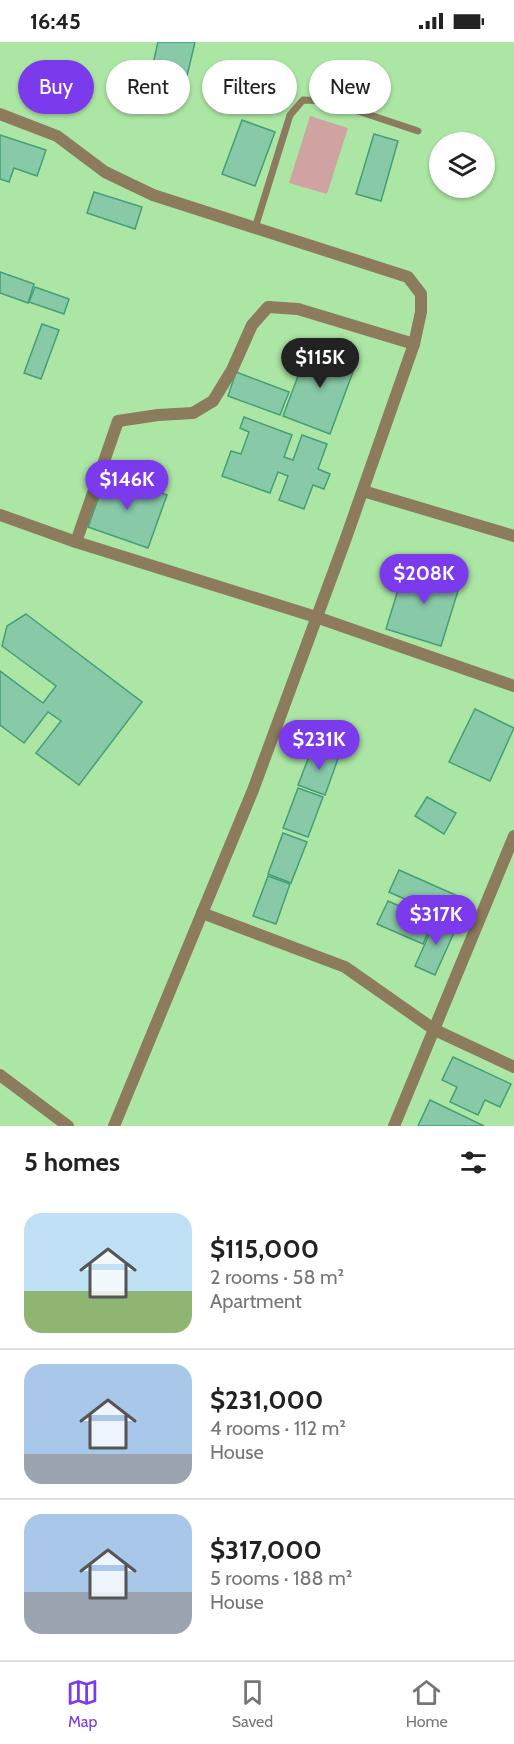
<!DOCTYPE html>
<meta charset="utf-8">
<style>
body{margin:0;font-family:Cabin,sans-serif;background:#f6f6f6;color:#222;height:100vh;display:flex;flex-direction:column;font-size:22px;white-space:nowrap}
*{box-sizing:border-box;margin:0}
p{font-size:20px;color:#767676}
.icon{flex:none;width:33px;height:33px;fill:none;stroke:currentColor;stroke-width:2;stroke-linecap:round;stroke-linejoin:round}
.map{position:relative;height:1084px;overflow:hidden}
.drawer{display:flex;flex-direction:column;background:#fff;flex:1}
.drawer>*{flex:none}
.top-card{position:absolute;left:18px;top:18px;width:478px;height:54px;display:flex;gap:12px}
.buttons{position:absolute;left:429px;top:90px;display:grid;gap:12px}
.buttons a{display:grid;place-items:center;width:66px;height:66px;border-radius:50%;background:#fff;box-shadow:0 2px 4px #0004;font-size:30px}
.price{position:absolute;translate:-50% -51px;padding:0 14px;border-radius:21px;background:#7c3aed;color:#fff;font-size:20px;line-height:39px;filter:drop-shadow(0 2px 3px #0008)}
.price::after{content:'';position:absolute;left:50%;top:36px;width:18px;height:14px;margin-left:-9px;background:inherit;clip-path:polygon(0 0,100% 0,50% 100%)}
.price.on{background:#222;color:#fff}
ul{padding:0;list-style:none}
li{display:flex;align-items:center;gap:18px;height:150px;padding:0 24px}
li+li{border-top:2px solid #e0e0e0}
li span{display:grid;place-items:center;flex:none;width:168px;height:120px;border-radius:18px;color:#555}
li>.icon{margin-inline-start:auto}
span .icon{width:72px;height:72px;fill:#fffc;stroke-width:1}
li b{font-size:26px}
h2{display:flex;justify-content:space-between;align-items:center;height:72px;padding:0 24px;font-size:26px}
.pill{padding:0 21px;border-radius:27px;background:#fff;box-shadow:0 2px 4px #0004;font-size:21px;line-height:54px}
.pill.on{background:#7c3aed;color:#fff}
.status{display:flex;justify-content:space-between;align-items:center;height:42px;padding:0 30px;background:#fff;direction:ltr}
.status svg{height:16px;fill:currentColor}
.tabs{display:flex;justify-content:space-around;align-items:center;height:84px;border-top:2px solid #e0e0e0;background:#fff;font-size:16px;color:#767676}
.tabs a{display:grid;justify-items:center;gap:3px}
.tabs .on{color:#7c3aed}
.map>svg:first-child{display:block}
.green{fill:#cea3a1}
.building{fill:#88c9a8;stroke:#449f76;stroke-width:1.5}
.lines{fill:none;stroke-linecap:round;stroke-linejoin:round}
.lane{stroke:#8c7b5c;stroke-width:7}
.street{stroke:#8c7b5c;stroke-width:12}
</style>
<div class="status"><b>16:45</b><svg viewBox="0 0 49 12"><path d="M0 12V9h3v3zM5 12V6h3v6zM10 12V3h3v9zM15 12V0h3v12zM26 1h20v11H26zM47 4h2v5h-2z"/></svg></div>
<div class="map">
<svg width="514" height="1084" viewBox="0 0 514 1084">
<rect width="100%" height="100%" fill="#ace6a4"/>
<!-- green -->
<polygon class="green" points="310,74 348,86 327,152 289,141"/>
<!-- building -->
<g class="building">
<polygon points="158,0 195,0 187,34 152,26"/>
<polygon points="242,78 275,90 255,144 222,132"/>
<polygon points="374,92 398,99 381,159 356,152"/>
<polygon points="0,93 46,108 37,134 14,126 9,140 0,137"/>
<polygon points="94,150 142,165 135,187 87,171"/>
<polygon points="0,230 34,242 28,261 0,251"/>
<polygon points="35,245 69,257 64,272 29,260"/>
<polygon points="42,282 59,288 41,337 24,331"/>
<polygon points="310,302 357,319 330,392 283,374"/>
<polygon points="236,330 289,350 280,373 228,354"/>
<polygon points="244,375 292,393 284,415 293,418 302,393 327,402 318,427 330,432 324,447 313,443 304,467 279,458 288,434 278,430 270,451 222,434 231,409 241,412 249,390 240,386"/>
<polygon points="107,432 167,453 148,506 88,485"/>
<polygon points="406,522 461,539 441,604 386,587"/>
<polygon points="26,572 142,660 79,743 36,711 61,679 48,670 24,701 0,683 0,629 43,661 56,644 2,604 7,584"/>
<polygon points="475,667 514,686 490,739 449,720"/>
<polygon points="313,704 339,714 325,753 298,743"/>
<polygon points="298,746 323,755 308,795 283,786"/>
<polygon points="427,755 456,771 444,792 415,774"/>
<polygon points="283,791 307,800 291,841 268,832"/>
<polygon points="399,828 469,859 459,881 389,850"/>
<polygon points="268,834 290,842 276,882 253,874"/>
<polygon points="388,859 433,879 423,902 377,882"/>
<polygon points="437,875 457,884 435,933 415,924"/>
<polygon points="453,1015 511,1042 500,1065 485,1058 478,1073 450,1060 457,1045 442,1038"/>
<polygon points="430,1058 484,1084 418,1084"/>
</g>
<g class="lines">
<!-- lane -->
<polyline class="lane" points="255,186 290,73 303,58 328,59 418,89"/>
<!-- street -->
<g class="street">
<polyline points="0,72 57,94 105,130 153,153 408,235 421,252 421,270 414,302 346,496 253,748 114,1084"/>
<polyline points="363,449 514,494"/>
<polyline points="0,473 76,500 316,575 514,644"/>
<polyline points="76,500 118,379 158,373 193,371 213,359 232,328 252,283 268,265 298,267 414,302"/>
<polyline points="202,871 345,925 435,988 514,1025"/>
<polyline points="0,1033 68,1084"/>
<polyline points="394,1084 514,794"/>
</g>
</g>
</svg>
<div class="buttons">
<a><svg class="icon" aria-label="layers" viewBox="0 0 24 24"><path d="M12 4l9 5-9 5-9-5zM3 14l9 5 9-5"/></svg></a>
</div>
<b class="price on" style="left:320px;top:347px">$115K</b>
<b class="price" style="left:127px;top:469px">$146K</b>
<b class="price" style="left:424px;top:563px">$208K</b>
<b class="price" style="left:319px;top:729px">$231K</b>
<b class="price" style="left:436px;top:904px">$317K</b>
<div class="top-card">
<a class="pill on">Buy</a>
<a class="pill">Rent</a>
<a class="pill">Filters</a>
<a class="pill">New</a>
</div>
</div>
<section class="drawer">
<h2>5 homes<svg class="icon" aria-label="filters" viewBox="0 0 24 24"><path d="M4 7h16M4 17h16"/><circle cx="9" cy="7" r="2"/><circle cx="15" cy="17" r="2"/></svg></h2>
<ul>
<li><span style="background:linear-gradient(#bfe0f5 65%,#8fb573 0)"><svg class="icon" aria-label="home" viewBox="0 0 24 24"><path d="M3 11l9-7 9 7M6 9v11h12V9"/></svg></span><div><b>$115,000</b><p>2 rooms · 58 m²</p><p>Apartment</p></div></li>
<li><span style="background:linear-gradient(#a9c7e8 75%,#9aa5b1 0)"><svg class="icon" aria-label="home" viewBox="0 0 24 24"><path d="M3 11l9-7 9 7M6 9v11h12V9"/></svg></span><div><b>$231,000</b><p>4 rooms · 112 m²</p><p>House</p></div></li>
<li><span style="background:linear-gradient(#a9c7e8 65%,#9aa5b1 0)"><svg class="icon" aria-label="home" viewBox="0 0 24 24"><path d="M3 11l9-7 9 7M6 9v11h12V9"/></svg></span><div><b>$317,000</b><p>5 rooms · 188 m²</p><p>House</p></div></li>
</ul>
</section>
<nav class="tabs">
<a class="on"><svg class="icon" aria-label="map" viewBox="0 0 24 24"><path d="M3 6l6-2 6 2 6-2v14l-6 2-6-2-6 2zM9 4v14M15 6v14"/></svg>Map</a>
<a><svg class="icon" aria-label="saved" viewBox="0 0 24 24"><path d="M7 4h10v16l-5-4-5 4z"/></svg>Saved</a>
<a><svg class="icon" aria-label="home" viewBox="0 0 24 24"><path d="M3 11l9-7 9 7M6 9v11h12V9"/></svg>Home</a>
</nav>
